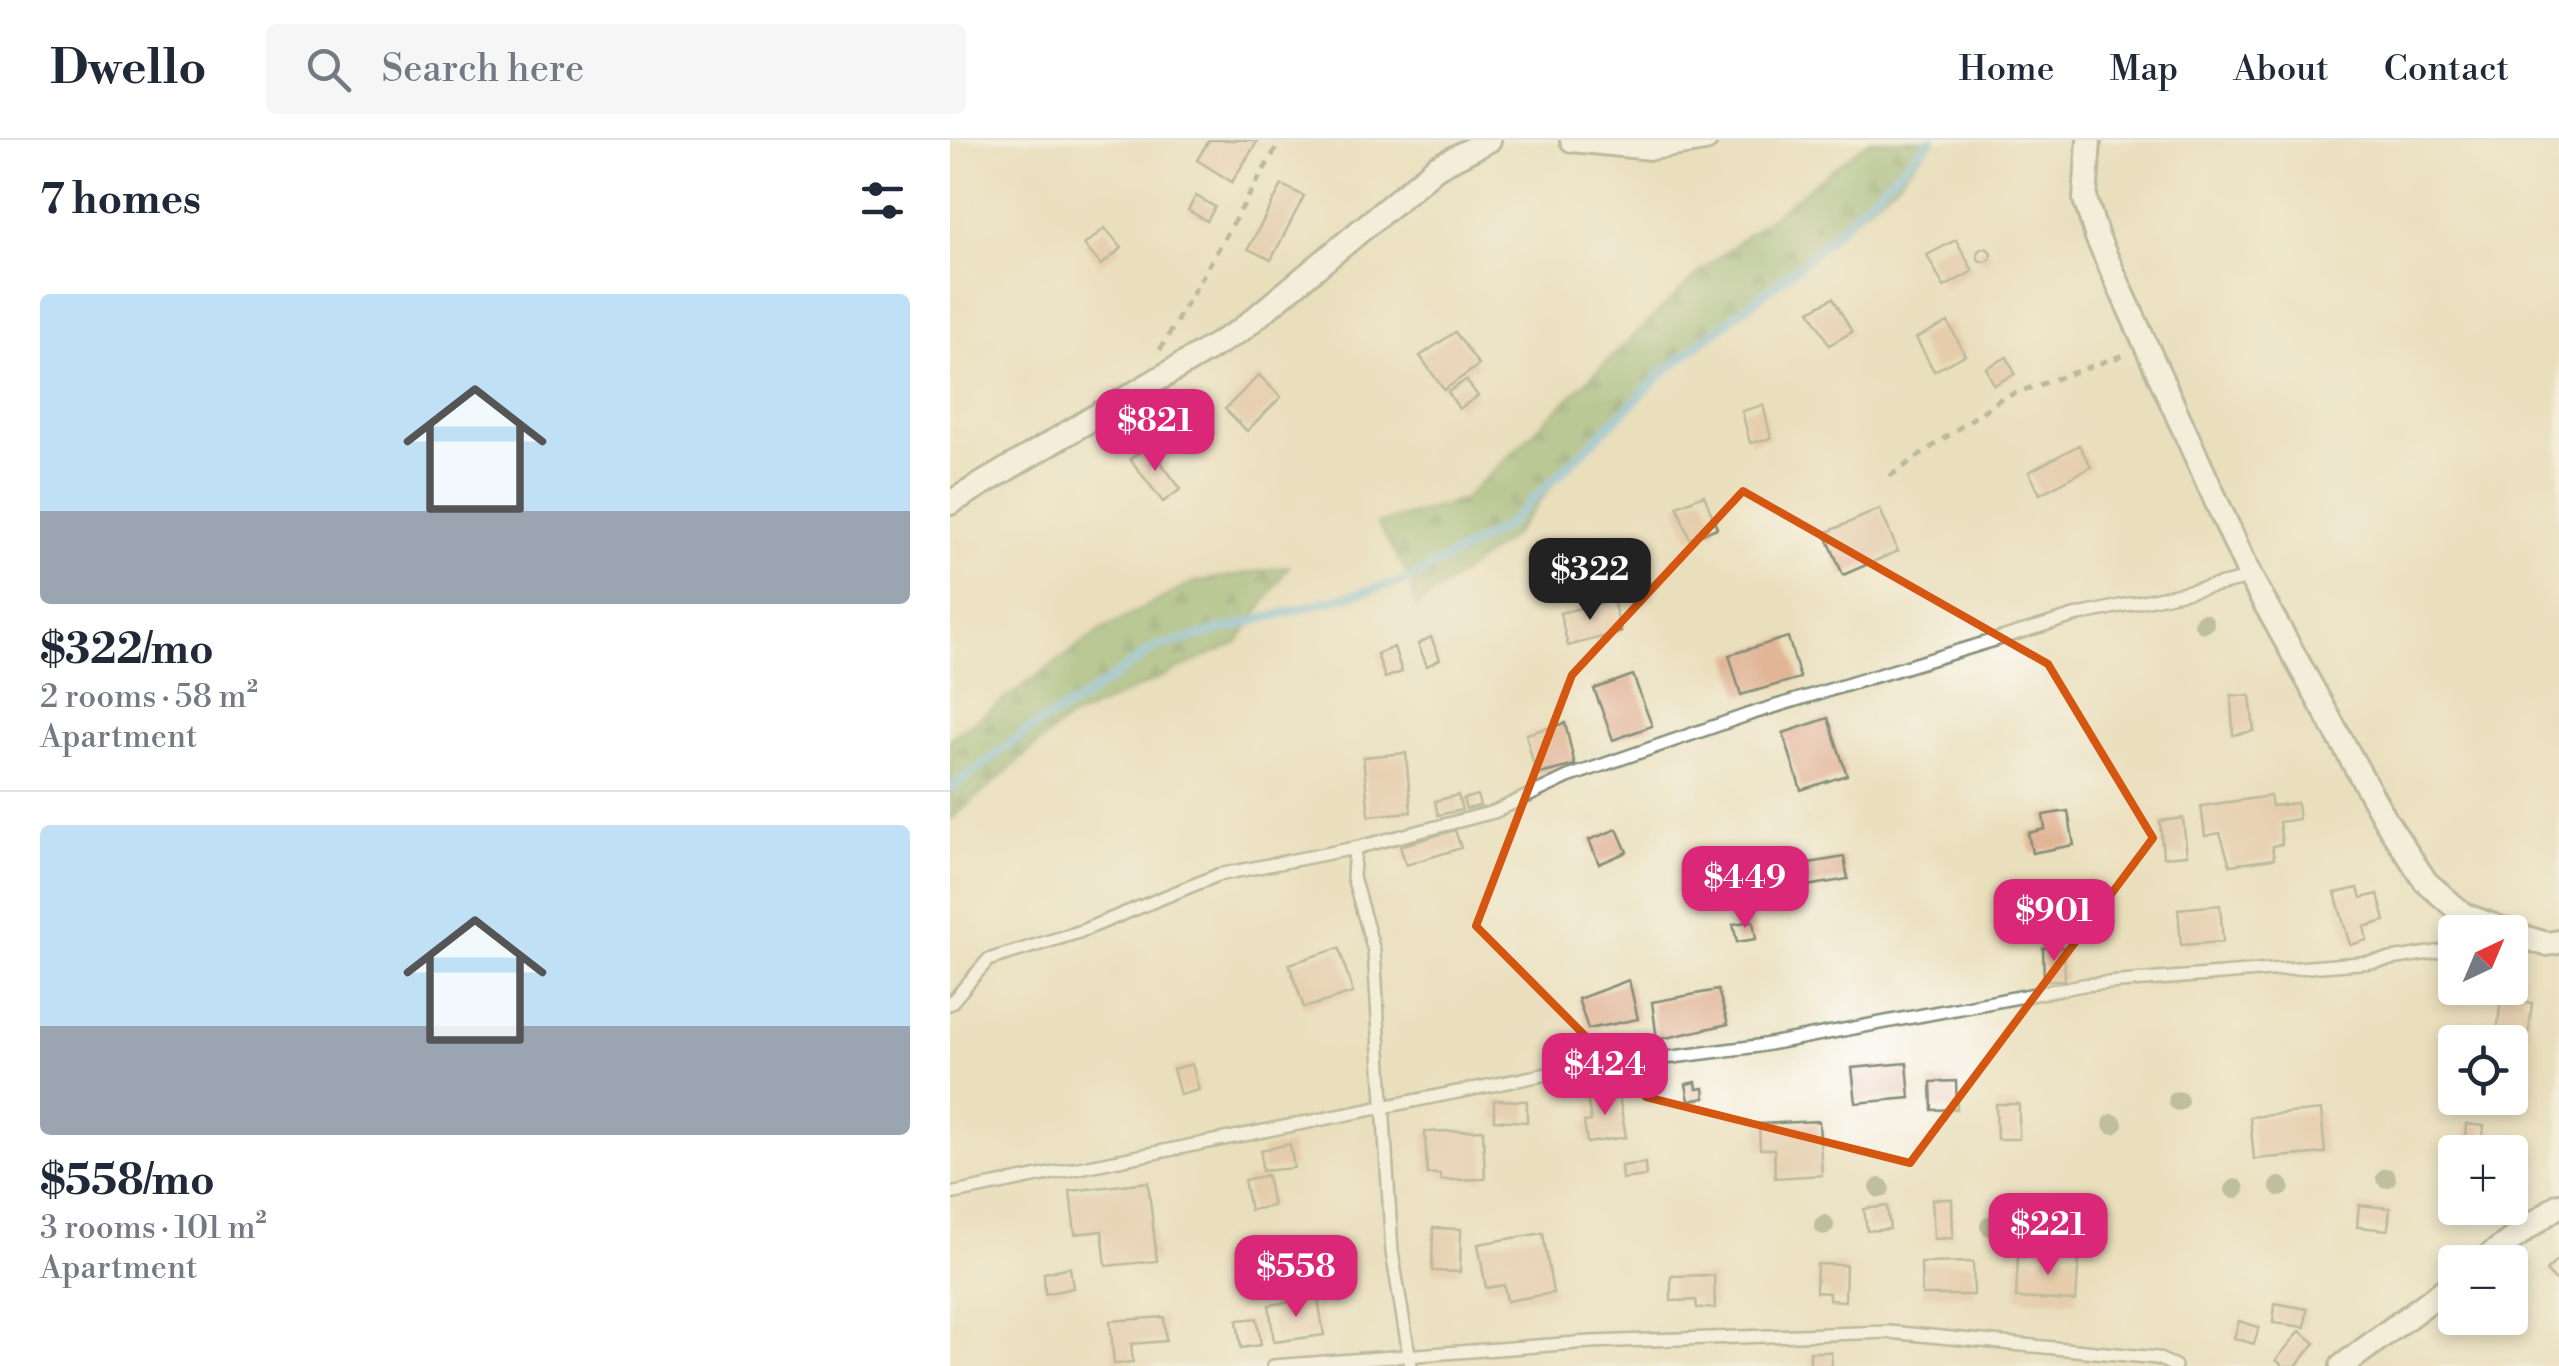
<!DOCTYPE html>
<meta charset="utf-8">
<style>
body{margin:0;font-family:"Libre Bodoni",serif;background:#f6f6f7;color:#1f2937;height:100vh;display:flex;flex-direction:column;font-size:38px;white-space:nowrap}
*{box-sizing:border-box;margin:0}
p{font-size:32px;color:#747a83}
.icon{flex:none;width:55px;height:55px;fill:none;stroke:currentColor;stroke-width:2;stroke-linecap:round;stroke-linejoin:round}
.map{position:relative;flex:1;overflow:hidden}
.sheet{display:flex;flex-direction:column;background:#fff;width:950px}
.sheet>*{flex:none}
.needle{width:65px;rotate:44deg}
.buttons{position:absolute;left:1488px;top:775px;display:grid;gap:20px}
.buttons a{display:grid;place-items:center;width:90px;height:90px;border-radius:10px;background:#fff;box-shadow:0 5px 15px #0003;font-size:50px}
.price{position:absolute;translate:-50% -85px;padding:0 22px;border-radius:20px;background:#db2777;color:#fff;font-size:32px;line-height:65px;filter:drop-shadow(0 2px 5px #0008)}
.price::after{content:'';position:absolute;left:50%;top:60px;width:30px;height:22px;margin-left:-15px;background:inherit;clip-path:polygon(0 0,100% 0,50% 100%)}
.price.active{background:#222;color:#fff}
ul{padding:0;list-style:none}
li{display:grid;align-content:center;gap:20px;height:530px;padding:0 40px}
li+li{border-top:2px solid #e0e1e3}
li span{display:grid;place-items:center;height:310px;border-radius:10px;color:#555}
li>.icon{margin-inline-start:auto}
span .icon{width:180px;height:180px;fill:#fffc;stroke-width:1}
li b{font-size:42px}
h2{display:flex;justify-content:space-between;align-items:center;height:120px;padding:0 40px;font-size:42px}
header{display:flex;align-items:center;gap:60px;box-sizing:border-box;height:140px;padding:0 50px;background:#fff;border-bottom:2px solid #e0e1e3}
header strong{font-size:48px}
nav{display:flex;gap:55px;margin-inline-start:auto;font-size:35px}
.search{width:700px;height:90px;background:#f6f6f7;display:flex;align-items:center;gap:25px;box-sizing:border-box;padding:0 35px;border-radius:10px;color:#747a83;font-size:38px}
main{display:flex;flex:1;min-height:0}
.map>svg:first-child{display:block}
.forest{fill:url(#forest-firs);stroke:#50754d;stroke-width:2.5}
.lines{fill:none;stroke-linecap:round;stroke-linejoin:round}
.stream{stroke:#68b8e3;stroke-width:9}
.building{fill:#e1b596}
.service-casing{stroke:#848e78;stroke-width:16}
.minor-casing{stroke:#848e78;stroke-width:28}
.path{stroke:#848e78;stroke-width:5;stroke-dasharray:8 8;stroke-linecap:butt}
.service{stroke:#fff;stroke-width:11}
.minor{stroke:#fff;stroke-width:22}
.tree{fill:#8c997a}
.marked{fill:none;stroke:#d45610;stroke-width:8;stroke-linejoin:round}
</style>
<header>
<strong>Dwello</strong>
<div class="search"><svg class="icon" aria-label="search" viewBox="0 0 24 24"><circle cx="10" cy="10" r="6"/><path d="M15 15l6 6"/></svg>Search here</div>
<nav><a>Home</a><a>Map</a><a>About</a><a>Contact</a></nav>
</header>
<main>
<section class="sheet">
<h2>7 homes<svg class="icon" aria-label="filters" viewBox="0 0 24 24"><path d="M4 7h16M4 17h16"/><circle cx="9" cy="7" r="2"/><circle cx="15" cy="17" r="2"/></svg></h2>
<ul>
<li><span style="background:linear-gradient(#bfe0f5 70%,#9aa5b1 0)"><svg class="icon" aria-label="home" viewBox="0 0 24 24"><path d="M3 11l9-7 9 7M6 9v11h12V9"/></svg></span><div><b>$322/mo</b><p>2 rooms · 58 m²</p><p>Apartment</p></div></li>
<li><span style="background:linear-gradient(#bfe0f5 65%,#9aa5b1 0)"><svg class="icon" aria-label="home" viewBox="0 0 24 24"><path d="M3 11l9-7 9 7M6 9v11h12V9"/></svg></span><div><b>$558/mo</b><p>3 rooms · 101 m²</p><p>Apartment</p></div></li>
</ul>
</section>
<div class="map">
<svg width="1609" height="1226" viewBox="0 0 1609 1226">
<defs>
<pattern id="forest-firs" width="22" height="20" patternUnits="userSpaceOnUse" patternTransform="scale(2.5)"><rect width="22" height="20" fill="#80ad66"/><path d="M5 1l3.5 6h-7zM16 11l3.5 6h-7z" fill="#688e55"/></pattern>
</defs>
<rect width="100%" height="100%" fill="#fff"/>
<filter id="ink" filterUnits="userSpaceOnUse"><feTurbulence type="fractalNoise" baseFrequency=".01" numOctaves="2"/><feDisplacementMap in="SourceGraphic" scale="20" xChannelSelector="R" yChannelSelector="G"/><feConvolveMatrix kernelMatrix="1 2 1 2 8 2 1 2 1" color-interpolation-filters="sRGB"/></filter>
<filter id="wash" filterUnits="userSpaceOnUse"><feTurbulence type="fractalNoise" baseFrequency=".0048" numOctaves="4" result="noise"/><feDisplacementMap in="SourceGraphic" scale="40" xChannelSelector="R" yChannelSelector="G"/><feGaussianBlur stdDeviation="2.25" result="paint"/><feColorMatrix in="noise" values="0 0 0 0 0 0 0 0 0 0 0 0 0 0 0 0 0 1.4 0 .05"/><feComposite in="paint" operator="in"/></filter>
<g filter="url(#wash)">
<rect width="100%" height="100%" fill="#eadfbc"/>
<!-- forest -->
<g class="forest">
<polygon points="920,0 985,0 945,44 721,229 617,327 562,396 466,467 461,439 427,384 513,360 751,131"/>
<polygon points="339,426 288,502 114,582 0,680 0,599 152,489 244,442"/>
</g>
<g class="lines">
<!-- stream -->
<polyline class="stream" points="0,649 79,590 134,558 204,508 461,439 556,386 716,230 856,120 981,0"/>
</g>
<g id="blocks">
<!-- building -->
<g class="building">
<polygon points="259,0 308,0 282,42 247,20"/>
<polygon points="332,45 354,56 321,120 298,109"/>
<polygon points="246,56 265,67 257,81 238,70"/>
<polygon points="155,88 172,108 151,125 134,105"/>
<polygon points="1006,100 1023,131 994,147 977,115"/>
<circle cx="1034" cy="115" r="7"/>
<polygon points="883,158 902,192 879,205 860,171"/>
<polygon points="998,182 1015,215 984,231 966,198"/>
<polygon points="505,192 529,225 494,250 470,216"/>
<polygon points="1057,217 1065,234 1044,245 1036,228"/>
<polygon points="309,235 331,257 297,291 275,269"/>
<polygon points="516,240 528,256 509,269 498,252"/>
<polygon points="813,265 821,298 800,303 792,271"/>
<polygon points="1129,305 1141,327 1090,354 1079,332"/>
<polygon points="198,306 231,349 213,362 180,319"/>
<polygon points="754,355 767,388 740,399 727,366"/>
<polygon points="930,369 948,411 893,435 875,393"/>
<polygon points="663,460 671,492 618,506 610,473"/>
<polygon points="481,497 490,519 477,526 468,504"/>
<polygon points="838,497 850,538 791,555 779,515"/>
<polygon points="444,507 452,532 435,538 427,514"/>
<polygon points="683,535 702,586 663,600 644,549"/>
<polygon points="1281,555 1300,556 1304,591 1283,595"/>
<polygon points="878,578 897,635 851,650 833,593"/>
<polygon points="615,583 625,625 586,635 576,594"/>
<polygon points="456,613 461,672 419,676 413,617"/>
<polygon points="508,655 512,670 488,675 485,661"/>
<polygon points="527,655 530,666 516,669 513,659"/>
<polygon points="1320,656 1322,666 1347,663 1349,679 1329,682 1332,704 1322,706 1324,719 1280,725 1270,693 1255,696 1251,666"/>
<polygon points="1118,671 1124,705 1082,713 1078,693 1095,689 1093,675"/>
<polygon points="1233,678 1237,715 1213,717 1210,681"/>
<polygon points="667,689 677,712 649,724 639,700"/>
<polygon points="505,690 511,708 456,725 450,706"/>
<polygon points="894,717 898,739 822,752 818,730"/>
<polygon points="1408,748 1411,758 1428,754 1435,781 1414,787 1417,800 1400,805 1385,753"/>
<polygon points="1270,765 1273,802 1231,805 1228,769"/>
<polygon points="803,781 806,799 787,802 783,784"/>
<polygon points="1114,807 1115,840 1094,840 1093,808"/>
<polygon points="389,808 403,853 354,868 339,824"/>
<polygon points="1560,833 1575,835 1573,862 1582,863 1575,927 1560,925 1560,902 1546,902 1552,848 1560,848"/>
<polygon points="679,840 688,879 638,889 628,859"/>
<polygon points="768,850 778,884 707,900 702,862"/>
<polygon points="957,923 960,958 906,963 902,928"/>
<polygon points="242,924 249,950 230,955 223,929"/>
<polygon points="1006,941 1007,969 982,970 981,942"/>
<polygon points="746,942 747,949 754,948 755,958 739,961 736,944"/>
<polygon points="668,952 676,997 637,1003 634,982 641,981 637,957"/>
<polygon points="544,960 577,961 577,982 544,980"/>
<polygon points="1046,964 1069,964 1069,999 1047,999"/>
<polygon points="1371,970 1375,1013 1304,1019 1300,977"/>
<polygon points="869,981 872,1035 825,1038 824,1009 810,1009 809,984"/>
<polygon points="1516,984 1534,986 1531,1012 1514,1012"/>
<polygon points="533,990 535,1039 491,1040 490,1034 477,1034 475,992"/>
<polygon points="340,1004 344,1028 312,1031 311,1010"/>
<polygon points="695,1023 696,1036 672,1039 671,1026"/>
<polygon points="317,1035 323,1066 300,1070 294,1040"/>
<polygon points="198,1042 207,1121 156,1126 152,1091 125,1094 120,1051"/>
<polygon points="982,1059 1002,1059 1003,1098 984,1099"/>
<polygon points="1409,1065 1440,1068 1438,1090 1407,1087"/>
<polygon points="937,1066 940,1089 917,1091 914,1069"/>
<polygon points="483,1088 511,1089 510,1132 482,1131"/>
<polygon points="593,1093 603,1153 557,1161 554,1145 536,1148 528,1104"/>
<polygon points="1095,1114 1129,1116 1126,1161 1066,1158 1068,1116 1095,1118"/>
<polygon points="1609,1118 1609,1144 1596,1131"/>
<polygon points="1023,1122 1024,1155 972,1155 971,1123"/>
<polygon points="867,1124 896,1125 895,1161 879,1160 879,1153 866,1152"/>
<polygon points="120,1127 123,1148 95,1154 94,1133"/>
<polygon points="764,1135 765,1168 747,1168 746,1160 721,1161 721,1136"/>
<polygon points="368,1158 374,1195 324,1202 319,1165"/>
<polygon points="1325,1163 1357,1169 1355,1187 1323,1183"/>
<polygon points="214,1177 216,1201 181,1204 183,1222 164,1224 160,1181"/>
<polygon points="307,1178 311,1205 291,1208 287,1180"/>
<polygon points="1289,1181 1309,1187 1304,1204 1284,1198"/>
<polygon points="1350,1191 1365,1203 1346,1226 1333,1226 1326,1220"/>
<polygon points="860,1212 881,1212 882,1226 860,1226"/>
</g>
</g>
</g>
<g filter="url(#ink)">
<use href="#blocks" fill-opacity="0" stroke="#848e78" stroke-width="2.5"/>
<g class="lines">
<defs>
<g id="service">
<polyline points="405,708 403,737 424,811 442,1112 461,1226"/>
<polyline points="0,864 38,820 129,792 268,735 405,708 544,672 618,637 800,574 1124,476 1300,438"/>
<polyline points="0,1054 607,932 808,906 1133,845 1422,822 1505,809"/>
<polyline points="323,1226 640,1202 939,1192 1207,1218 1225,1226"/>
</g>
<g id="minor">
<polyline points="622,0 701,8 755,0"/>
<polyline points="1139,0 1135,59 1147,97 1301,438 1436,681 1476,742 1514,775 1560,792"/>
<polyline points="0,363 291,190 487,27 539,0"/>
<polyline points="1560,793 1596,804 1609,802"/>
<polyline points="1531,1122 1609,1065"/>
<polyline points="1392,1226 1505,1142"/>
</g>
</defs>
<!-- service casing -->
<use href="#service" class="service-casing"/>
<!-- minor casing -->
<use href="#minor" class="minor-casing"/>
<!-- path -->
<g class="path">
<polyline points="210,210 331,0"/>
<polyline points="940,336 1052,258 1176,214"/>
</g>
<!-- service -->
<use href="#service" class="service"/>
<!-- minor -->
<use href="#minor" class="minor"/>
</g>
<!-- trees -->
<g class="tree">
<circle cx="1254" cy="483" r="10"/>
<circle cx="1228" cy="961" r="10"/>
<circle cx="1163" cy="984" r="10"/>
<circle cx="1436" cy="1038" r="10"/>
<circle cx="1330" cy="1047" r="10"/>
<circle cx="930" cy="1048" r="10"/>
<circle cx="1285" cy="1049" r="10"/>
<circle cx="874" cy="1085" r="10"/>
<circle cx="1040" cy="1086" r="10"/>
<circle cx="1082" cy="1094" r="10"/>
<circle cx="1148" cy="1098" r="10"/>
</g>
</g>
<!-- marked area -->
<path d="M0 0H1609V1226H0ZM793,351l305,173 105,174 -243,325 -264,-66 -170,-171 96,-251z" fill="#eadfbc" fill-opacity=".55" fill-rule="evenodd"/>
<path class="marked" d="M793,351l305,173 105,174 -243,325 -264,-66 -170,-171 96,-251z"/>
</svg>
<div class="buttons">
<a><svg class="needle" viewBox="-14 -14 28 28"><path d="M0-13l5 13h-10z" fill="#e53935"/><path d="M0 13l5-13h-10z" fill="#747a83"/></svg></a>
<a><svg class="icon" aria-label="locate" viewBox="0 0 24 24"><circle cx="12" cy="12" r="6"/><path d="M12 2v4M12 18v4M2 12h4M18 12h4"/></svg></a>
<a>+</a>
<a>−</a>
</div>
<b class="price" style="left:205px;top:334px">$821</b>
<b class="price active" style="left:640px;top:483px">$322</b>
<b class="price" style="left:795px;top:791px">$449</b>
<b class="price" style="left:1104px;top:824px">$901</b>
<b class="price" style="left:655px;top:978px">$424</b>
<b class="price" style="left:1098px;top:1138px">$221</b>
<b class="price" style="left:346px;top:1180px">$558</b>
</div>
</main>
